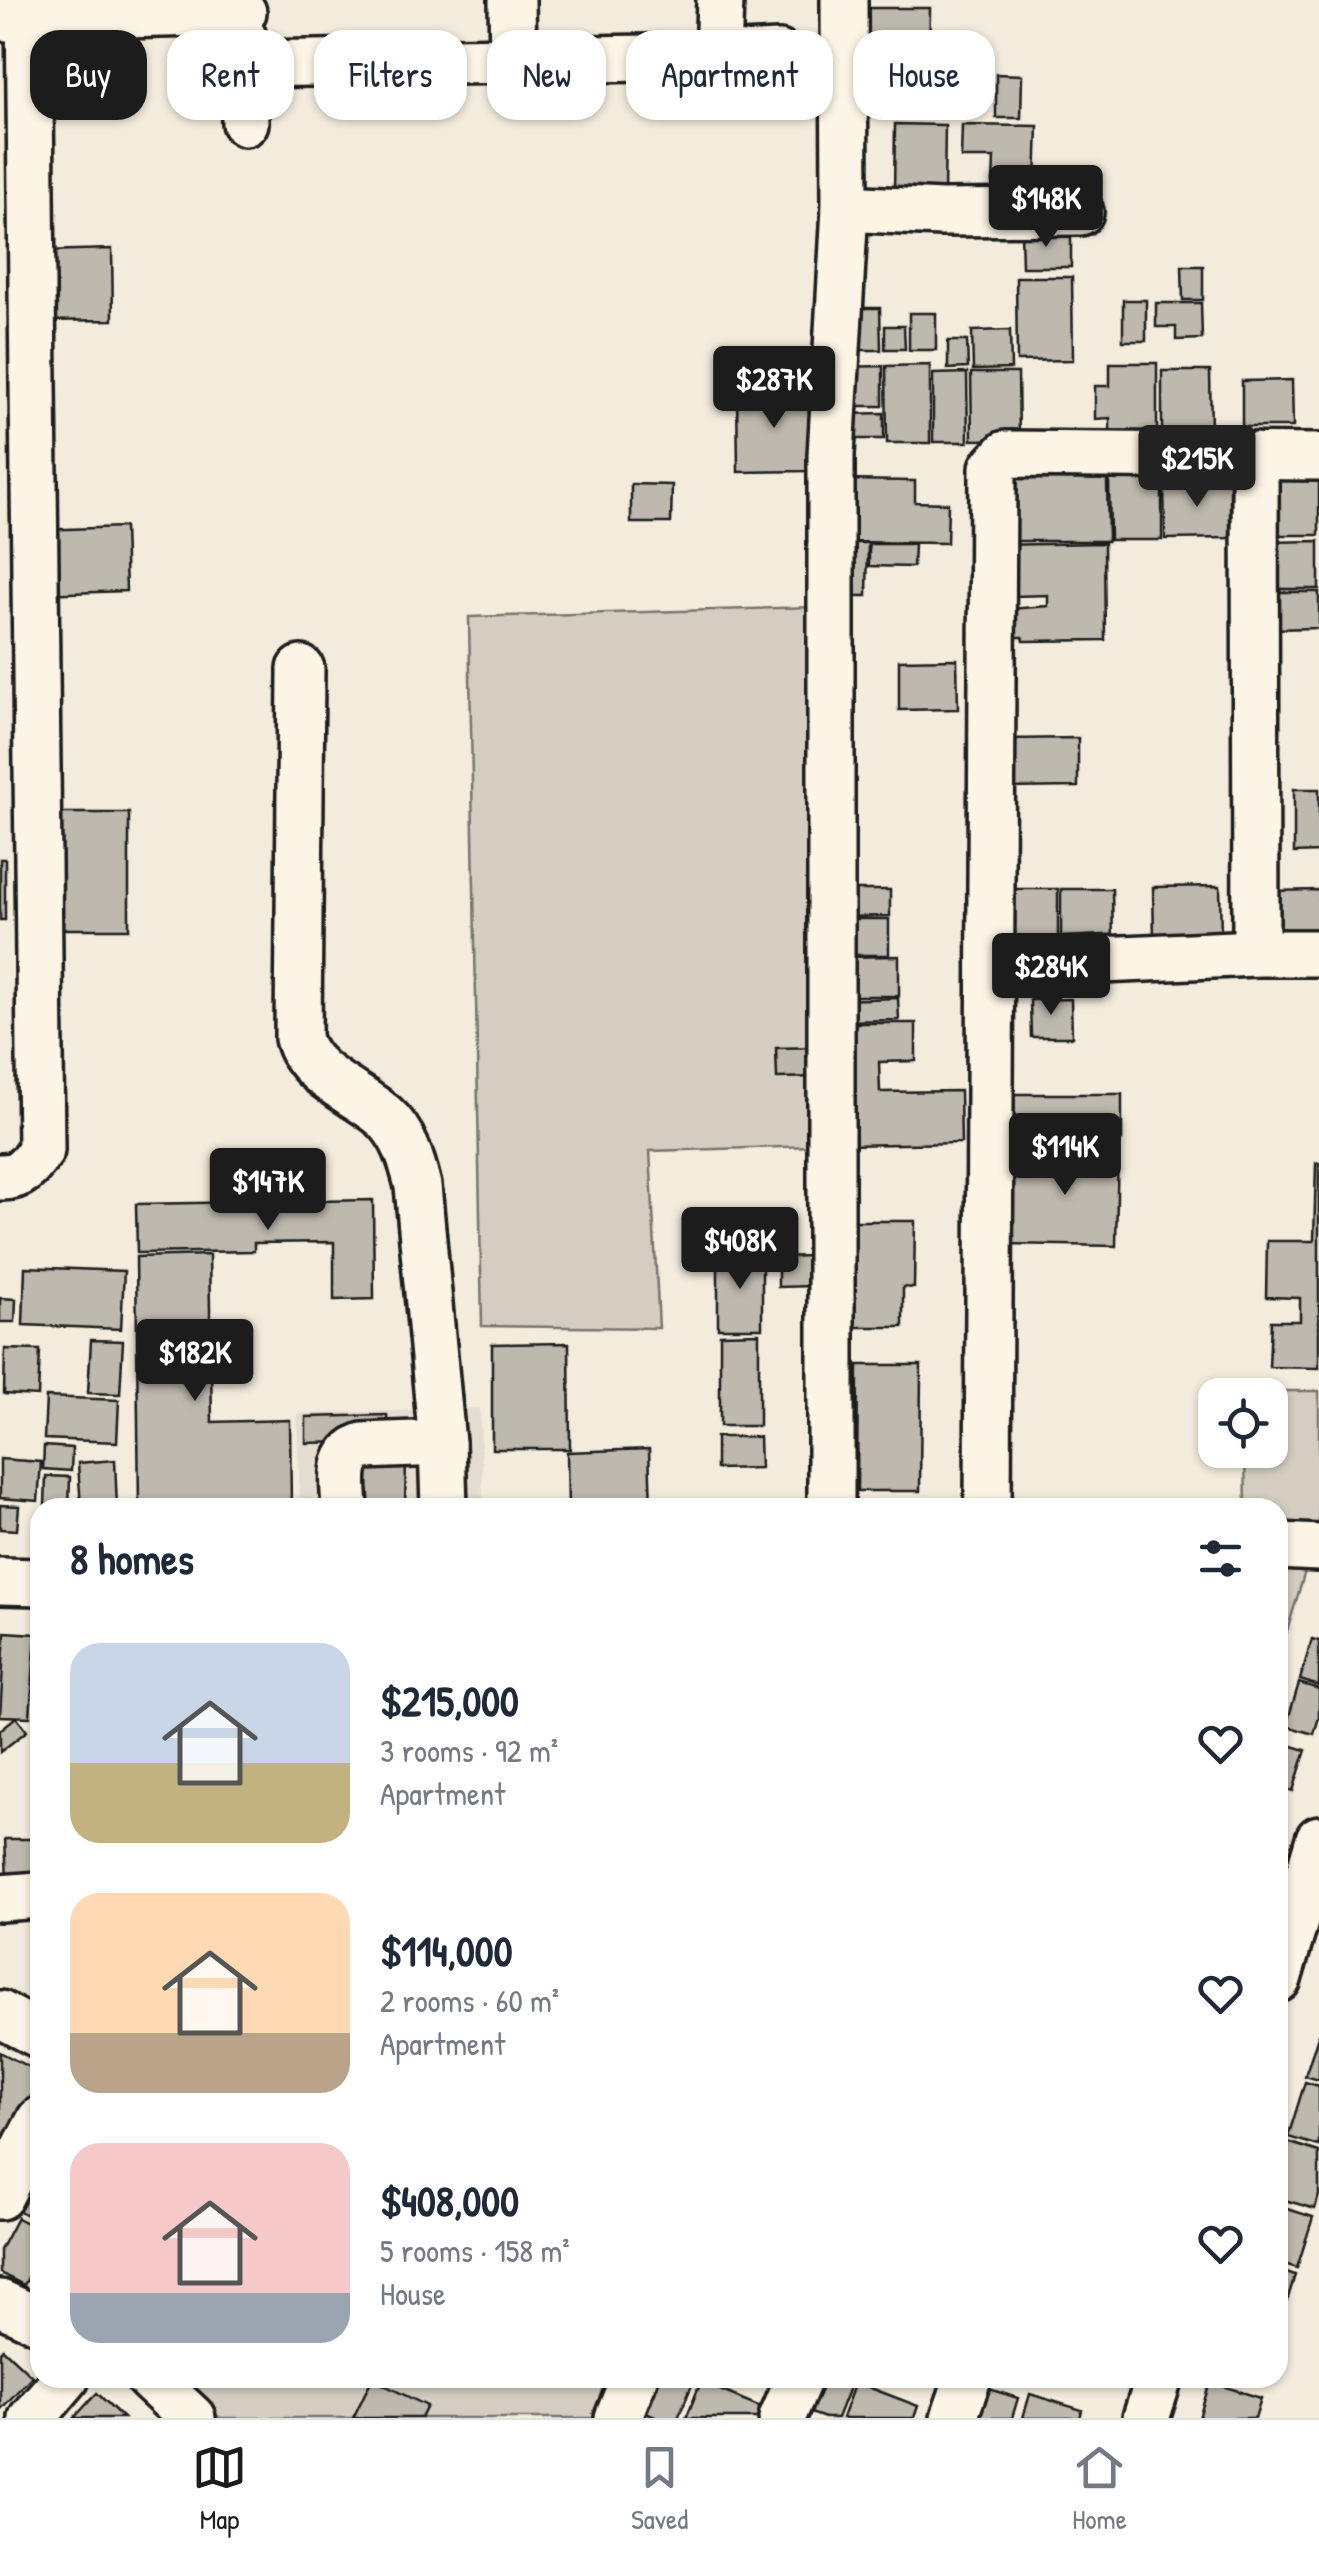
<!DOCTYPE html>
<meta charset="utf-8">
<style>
body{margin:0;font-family:"Patrick Hand",sans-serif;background:#f2f2f3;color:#1f2937;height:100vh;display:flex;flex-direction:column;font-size:38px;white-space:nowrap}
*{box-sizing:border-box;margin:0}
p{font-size:32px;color:#747a83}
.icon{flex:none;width:55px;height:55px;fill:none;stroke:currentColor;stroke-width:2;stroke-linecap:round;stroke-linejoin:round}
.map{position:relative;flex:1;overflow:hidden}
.details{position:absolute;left:30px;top:1498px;width:1258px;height:890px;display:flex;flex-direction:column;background:#fff;border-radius:30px;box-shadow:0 2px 8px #0004}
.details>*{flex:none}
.top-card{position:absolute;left:30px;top:30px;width:1260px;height:90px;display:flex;gap:20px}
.buttons{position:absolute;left:1198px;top:1378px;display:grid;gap:20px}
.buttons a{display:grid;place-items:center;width:90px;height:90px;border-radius:20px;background:#fff;box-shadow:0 2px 8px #0004;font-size:50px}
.price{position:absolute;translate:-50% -85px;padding:0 22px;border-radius:10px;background:#1c1c1c;color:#fff;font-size:32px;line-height:65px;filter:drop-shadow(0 2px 5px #0008)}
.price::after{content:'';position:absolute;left:50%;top:60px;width:30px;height:22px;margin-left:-15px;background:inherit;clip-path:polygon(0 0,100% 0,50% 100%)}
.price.active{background:#222;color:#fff}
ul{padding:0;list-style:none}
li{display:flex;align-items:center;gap:30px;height:250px;padding:0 40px}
li span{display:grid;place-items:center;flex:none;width:280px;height:200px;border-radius:30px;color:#555}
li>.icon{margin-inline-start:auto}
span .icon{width:120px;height:120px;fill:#fffc;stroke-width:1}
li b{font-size:42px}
h2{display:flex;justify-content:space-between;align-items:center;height:120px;padding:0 40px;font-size:42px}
.tag{padding:0 35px;border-radius:30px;background:#fff;box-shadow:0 2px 8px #0004;font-size:35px;line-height:90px}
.tag.active{background:#1c1c1c;color:#fff}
.menu{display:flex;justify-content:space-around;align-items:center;height:140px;border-top:2px solid #e0e1e3;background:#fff;font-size:28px;color:#747a83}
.menu a{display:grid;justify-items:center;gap:5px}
.menu .active{color:#1c1c1c}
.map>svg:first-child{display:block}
.built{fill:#e3ddcf}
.green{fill:#d3cec1;stroke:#78756e;stroke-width:2.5}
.building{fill:#beb9ae;stroke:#1c1c1c;stroke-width:2.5}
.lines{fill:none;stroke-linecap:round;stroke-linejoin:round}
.minor-casing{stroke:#1c1c1c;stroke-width:52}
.minor{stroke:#fcf5e5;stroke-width:45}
</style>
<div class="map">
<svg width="1319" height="2418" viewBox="0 0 1319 2418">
<rect width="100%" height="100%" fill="#f3ecdd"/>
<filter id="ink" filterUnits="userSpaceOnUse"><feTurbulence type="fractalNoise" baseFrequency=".01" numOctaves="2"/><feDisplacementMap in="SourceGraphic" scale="20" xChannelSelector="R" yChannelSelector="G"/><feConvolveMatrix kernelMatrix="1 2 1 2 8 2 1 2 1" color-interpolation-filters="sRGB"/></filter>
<g filter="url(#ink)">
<!-- built -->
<polygon class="built" points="480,1408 483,1507 300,1507 297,1414"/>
<!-- green -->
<g class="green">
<polygon points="814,607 813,1146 650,1151 659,1328 482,1326 469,617"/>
<polygon points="1244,1391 1319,1391 1319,1532 1278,1528 1278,1508 1246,1507 1245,1450 1270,1450 1270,1395 1244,1395"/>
<polygon points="1309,1558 1278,1661 1278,1559"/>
<polygon points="175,2378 619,2378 603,2418 220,2418"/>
</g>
<!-- building -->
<g class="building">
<polygon points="845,8 930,8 929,63 846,63"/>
<polygon points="996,74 1022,75 1021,118 996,118"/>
<polygon points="895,124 945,125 944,195 894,194"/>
<polygon points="962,125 1038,126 1036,183 993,182 994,158 961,158"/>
<polygon points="1021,233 1071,233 1071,267 1022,267"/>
<polygon points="112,249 113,320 42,321 42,251"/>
<polygon points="1182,266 1203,266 1203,300 1183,300"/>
<polygon points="1016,277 1072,277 1073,360 1017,361"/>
<rect x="1123" y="300" width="23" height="41"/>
<polygon points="1156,303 1201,303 1202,339 1176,340 1176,327 1156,327"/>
<polygon points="851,308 880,308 881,350 851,350"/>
<rect x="909" y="313" width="27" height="37"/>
<polygon points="885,326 904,326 905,349 885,349"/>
<polygon points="1010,330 1011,369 973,370 972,331"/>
<polygon points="948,341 967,341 968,368 948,369"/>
<polygon points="1110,363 1157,363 1157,437 1110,438 1110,418 1095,419 1095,386 1110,386"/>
<polygon points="930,365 930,443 887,443 886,366"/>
<polygon points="883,366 883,406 841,406 840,367"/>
<polygon points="1162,371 1210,371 1211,434 1162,435"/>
<polygon points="967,373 968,442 933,442 933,374"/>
<polygon points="971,373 1018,373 1019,439 972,440"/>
<polygon points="1292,380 1293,427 1242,427 1242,381"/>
<polygon points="810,391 810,471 738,472 737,392"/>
<polygon points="884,413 884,439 846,439 847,414"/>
<polygon points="1319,477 1319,535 1266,535 1266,478"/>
<polygon points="1162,478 1162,540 1110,540 1109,479"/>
<polygon points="996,479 1107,479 1108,541 996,541"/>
<polygon points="839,480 915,481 915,502 948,503 947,543 839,542"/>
<polygon points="1230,481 1230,538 1165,539 1164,482"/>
<polygon points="631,484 672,485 671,523 631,523"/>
<polygon points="124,527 126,591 40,594 38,530"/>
<polygon points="1319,541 1319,589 1267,589 1266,542"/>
<polygon points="839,543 868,543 867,596 839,596"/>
<polygon points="1104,543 1105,640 1024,641 1023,637 997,637 996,610 1048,606 1048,595 1013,596 994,545"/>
<polygon points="869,544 914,544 913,567 869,566"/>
<polygon points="1267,592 1319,592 1319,628 1268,629"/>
<polygon points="957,659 958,709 899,710 899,660"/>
<polygon points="1078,738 1078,787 1005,788 1005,739"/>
<polygon points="1294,789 1319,789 1319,852 1294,853"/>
<polygon points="47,813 129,813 129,929 45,929"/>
<rect x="0" y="859" width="5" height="61"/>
<polygon points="1220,886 1221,938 1154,939 1153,887"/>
<rect x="1002" y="889" width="56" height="55"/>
<polygon points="1061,889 1112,889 1113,943 1061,944"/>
<polygon points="843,890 890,890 890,916 843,917"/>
<polygon points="1319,890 1319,942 1271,942 1270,891"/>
<rect x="841" y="919" width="48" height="36"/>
<polygon points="899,956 899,996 840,996 840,957"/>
<polygon points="898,998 899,1020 841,1021 840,1000"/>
<polygon points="1071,999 1072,1037 1031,1037 1030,1000"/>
<polygon points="843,1023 916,1023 916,1061 879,1062 880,1092 960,1091 961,1143 844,1145"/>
<polygon points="819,1047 819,1077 777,1078 776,1048"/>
<polygon points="1002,1094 1122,1094 1122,1140 1091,1141 1091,1128 1002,1129"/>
<polygon points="1055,1142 1118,1143 1116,1246 1005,1244 1006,1168 1054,1169"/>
<polygon points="1316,1163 1319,1163 1319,1368 1269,1367 1271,1321 1300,1321 1300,1298 1266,1297 1267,1241 1314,1241"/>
<polygon points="373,1200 374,1299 334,1300 334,1242 254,1243 254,1251 137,1253 136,1204"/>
<polygon points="847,1221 915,1221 914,1288 903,1287 903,1327 852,1327"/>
<polygon points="209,1255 212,1422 290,1420 291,1508 139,1508 136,1257"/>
<polygon points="762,1256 762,1328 718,1328 718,1257"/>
<polygon points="812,1256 812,1286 778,1287 778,1257"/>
<polygon points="25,1267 124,1271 121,1329 23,1325"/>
<polygon points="0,1298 16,1299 15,1322 0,1322"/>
<polygon points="759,1333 759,1426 720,1426 720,1334"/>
<polygon points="91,1340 123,1341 120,1394 88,1393"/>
<polygon points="569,1343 570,1449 492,1449 492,1344"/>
<polygon points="5,1349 40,1350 38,1396 4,1394"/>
<polygon points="858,1365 921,1365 920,1491 857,1491"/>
<polygon points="46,1397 119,1400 117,1442 44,1439"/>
<polygon points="387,1415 388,1441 306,1443 306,1417"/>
<polygon points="716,1437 759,1437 760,1468 716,1469"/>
<polygon points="44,1446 72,1448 71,1471 43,1469"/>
<polygon points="649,1449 651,1508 568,1508 567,1452"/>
<polygon points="368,1457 406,1458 405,1508 367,1508"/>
<polygon points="0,1459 41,1462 38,1501 0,1498"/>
<polygon points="115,1460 117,1508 81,1508 78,1463"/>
<polygon points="46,1476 70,1477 69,1508 45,1507"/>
<polygon points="0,1505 19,1506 17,1530 0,1529"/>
<polygon points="5,1632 36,1634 30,1717 0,1716"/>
<polygon points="1312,1639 1319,1641 1319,1686 1300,1680"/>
<polygon points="1299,1683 1319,1689 1319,1717 1314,1734 1286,1726"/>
<polygon points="16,1717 27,1731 0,1752 0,1730"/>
<polygon points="1286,1744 1306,1750 1293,1791 1278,1786 1278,1772"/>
<polygon points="5,1839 40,1839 40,1879 7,1880"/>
<polygon points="1319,2033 1319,2080 1305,2076"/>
<polygon points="0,2052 40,2073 40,2080 0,2154"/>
<polygon points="1305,2082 1319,2086 1319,2146 1288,2137"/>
<polygon points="1284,2141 1319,2152 1319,2195 1315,2209 1278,2198 1278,2164"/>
<polygon points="40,2173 40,2222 19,2211"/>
<polygon points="1278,2206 1313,2217 1297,2268 1278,2262"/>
<polygon points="17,2218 40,2230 40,2255 24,2285 0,2273 0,2250"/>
<polygon points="1278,2269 1295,2275 1279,2327 1278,2327"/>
<polygon points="3,2349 32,2376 0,2410 0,2352"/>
<polygon points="657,2378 694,2380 678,2418 660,2418 643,2411"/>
<polygon points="818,2378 852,2380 837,2418 825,2418 805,2411"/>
<polygon points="372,2379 427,2406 421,2418 353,2418"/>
<polygon points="701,2382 763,2408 759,2418 686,2418"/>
<polygon points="855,2382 918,2406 914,2418 842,2418"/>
<polygon points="1210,2382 1261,2398 1255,2418 1199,2418"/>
<polygon points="973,2384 1018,2398 1012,2418 965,2418"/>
<polygon points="97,2393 123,2418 74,2418"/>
<polygon points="1030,2394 1082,2410 1080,2418 1023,2418"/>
</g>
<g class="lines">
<defs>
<g id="minor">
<polyline points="512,0 513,61"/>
<polyline points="0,18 243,12"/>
<polyline points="243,37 245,123"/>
<polyline points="718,57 779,54"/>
<polyline points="244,64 718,57 720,0"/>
<polyline points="845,208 941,213 1080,212"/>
<polyline points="1255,456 1256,953"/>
<path d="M301,669l-3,369c9,37 58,54 86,78 20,18 28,45 34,70l24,257 2,65"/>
<polyline points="991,965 1256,953 1319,953"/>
<path d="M0,1177c21,1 30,-11 41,-27l-12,-1150"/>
<path d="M345,1508c-1,-23 -8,-52 18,-62l79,-3"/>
<polyline points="831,1508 831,455 845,208 844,0"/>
<polyline points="988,1508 993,468 1006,454 1319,457"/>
<polyline points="1278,1546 1319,1548"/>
<polyline points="0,1581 40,1582"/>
<polyline points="0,1898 40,1895"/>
<polyline points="1278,1979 1319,1839"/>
<polyline points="0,2014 40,2035"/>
<polyline points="0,2196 40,2120"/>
<polyline points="0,2303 40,2321"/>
<polyline points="149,2378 192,2418"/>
<polyline points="32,2418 66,2378"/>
<polyline points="618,2418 634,2378"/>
<polyline points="782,2418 799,2378"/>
<polyline points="954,2418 968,2378"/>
<polyline points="1146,2418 1159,2378"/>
</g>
</defs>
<!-- minor casing -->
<use href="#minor" class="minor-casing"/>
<!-- minor -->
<use href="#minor" class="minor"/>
</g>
</g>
</svg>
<div class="buttons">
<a><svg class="icon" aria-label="locate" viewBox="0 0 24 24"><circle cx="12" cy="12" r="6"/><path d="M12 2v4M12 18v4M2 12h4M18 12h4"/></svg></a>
</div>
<b class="price" style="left:1046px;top:250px">$148K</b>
<b class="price" style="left:774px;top:431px">$287K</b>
<b class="price active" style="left:1197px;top:510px">$215K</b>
<b class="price" style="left:1051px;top:1018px">$284K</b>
<b class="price" style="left:1065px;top:1198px">$114K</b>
<b class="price" style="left:268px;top:1233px">$147K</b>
<b class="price" style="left:740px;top:1292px">$408K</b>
<b class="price" style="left:195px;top:1404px">$182K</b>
<div class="top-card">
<a class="tag active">Buy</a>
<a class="tag">Rent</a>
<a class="tag">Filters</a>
<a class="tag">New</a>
<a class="tag">Apartment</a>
<a class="tag">House</a>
</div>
<section class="details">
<h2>8 homes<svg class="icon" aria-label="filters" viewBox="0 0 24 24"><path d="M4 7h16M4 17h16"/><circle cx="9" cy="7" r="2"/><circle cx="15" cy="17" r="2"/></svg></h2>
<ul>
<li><span style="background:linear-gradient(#c9d6e8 60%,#c2b280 0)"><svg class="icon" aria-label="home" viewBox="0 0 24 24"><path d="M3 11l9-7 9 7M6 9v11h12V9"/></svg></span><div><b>$215,000</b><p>3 rooms · 92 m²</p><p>Apartment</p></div><svg class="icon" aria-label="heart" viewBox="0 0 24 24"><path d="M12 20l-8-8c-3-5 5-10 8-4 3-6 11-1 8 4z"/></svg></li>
<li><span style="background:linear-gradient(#ffd9b3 70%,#b9a48a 0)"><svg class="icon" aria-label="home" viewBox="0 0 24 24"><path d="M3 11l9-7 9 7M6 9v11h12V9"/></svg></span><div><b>$114,000</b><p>2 rooms · 60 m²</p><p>Apartment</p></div><svg class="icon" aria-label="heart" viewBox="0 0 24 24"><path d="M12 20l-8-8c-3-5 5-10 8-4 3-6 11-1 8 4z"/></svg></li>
<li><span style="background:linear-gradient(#f6c9c9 75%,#9aa5b1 0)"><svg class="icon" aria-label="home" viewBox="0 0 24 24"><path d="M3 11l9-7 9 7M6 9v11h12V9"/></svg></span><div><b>$408,000</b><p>5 rooms · 158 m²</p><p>House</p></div><svg class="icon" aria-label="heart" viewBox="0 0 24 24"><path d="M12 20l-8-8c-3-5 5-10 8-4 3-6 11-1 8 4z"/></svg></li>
</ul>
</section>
</div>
<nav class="menu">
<a class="active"><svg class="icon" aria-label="map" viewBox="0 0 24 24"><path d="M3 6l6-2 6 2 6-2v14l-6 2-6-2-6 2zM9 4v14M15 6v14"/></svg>Map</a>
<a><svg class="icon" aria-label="saved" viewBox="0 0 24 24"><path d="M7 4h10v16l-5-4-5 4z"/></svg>Saved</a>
<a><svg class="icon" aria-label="home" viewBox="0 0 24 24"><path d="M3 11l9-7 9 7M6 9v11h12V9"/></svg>Home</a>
</nav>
